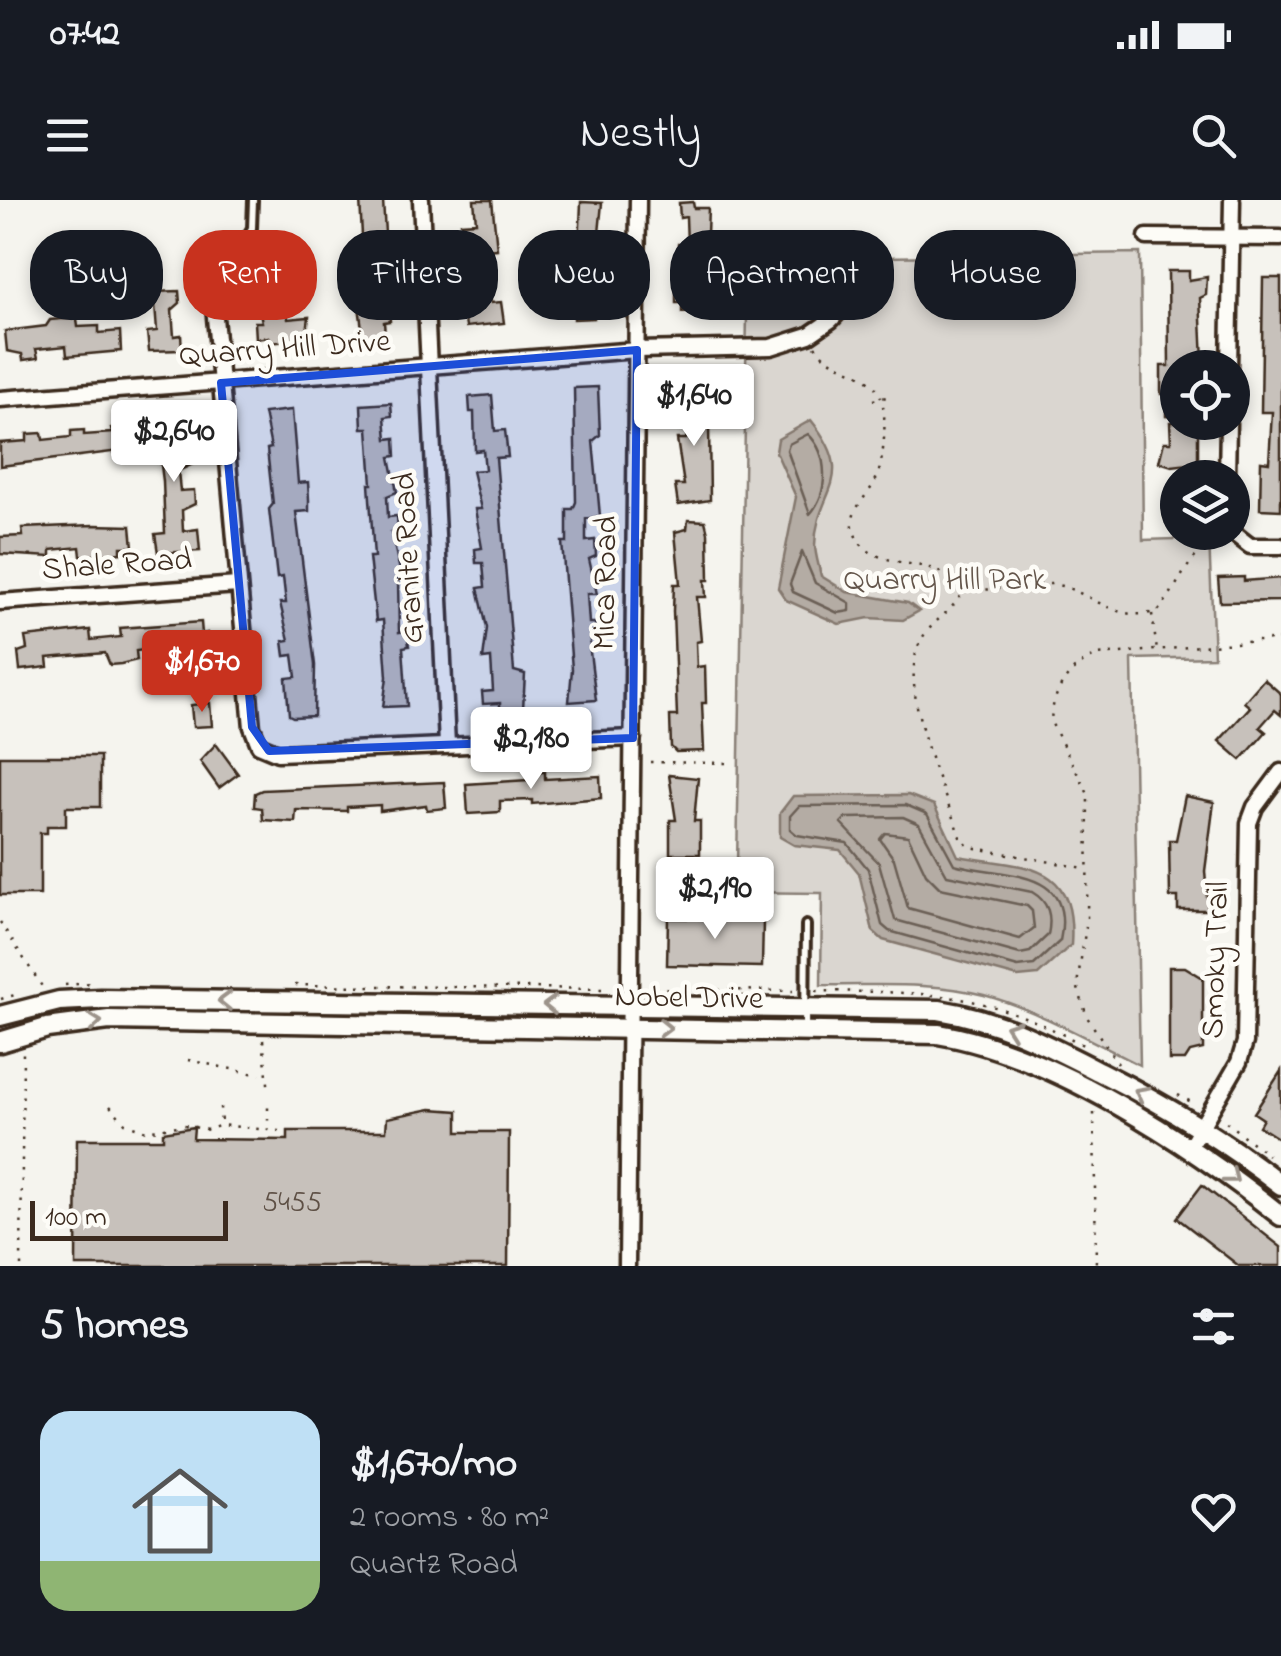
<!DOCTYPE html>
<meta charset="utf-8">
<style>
body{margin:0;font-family:"Indie Flower",sans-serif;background:#20242c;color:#f1f3f6;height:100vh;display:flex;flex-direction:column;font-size:38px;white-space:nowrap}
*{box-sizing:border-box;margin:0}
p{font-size:32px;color:#9ea1a6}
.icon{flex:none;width:55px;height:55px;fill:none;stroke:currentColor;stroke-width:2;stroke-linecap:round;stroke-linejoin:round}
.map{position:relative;height:1066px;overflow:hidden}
.panel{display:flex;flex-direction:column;background:#171b24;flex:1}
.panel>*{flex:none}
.guide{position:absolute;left:30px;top:30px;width:1222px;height:90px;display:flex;gap:20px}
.buttons{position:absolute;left:1160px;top:150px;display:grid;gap:20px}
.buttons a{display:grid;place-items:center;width:90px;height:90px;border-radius:50%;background:#171b24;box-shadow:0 5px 15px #0003;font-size:50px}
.scale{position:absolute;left:30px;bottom:25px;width:198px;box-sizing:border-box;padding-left:10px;border:5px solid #3b2a1e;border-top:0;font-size:28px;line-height:35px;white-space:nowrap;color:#3b2a1e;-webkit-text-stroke:8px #fdfcf7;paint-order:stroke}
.price{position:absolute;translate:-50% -85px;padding:0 22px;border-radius:10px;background:#fff;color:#222;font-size:32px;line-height:65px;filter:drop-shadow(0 2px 5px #0008)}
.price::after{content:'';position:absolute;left:50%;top:60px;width:30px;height:22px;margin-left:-15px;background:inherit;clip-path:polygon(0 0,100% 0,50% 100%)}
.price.current{background:#c8321e;color:#fff}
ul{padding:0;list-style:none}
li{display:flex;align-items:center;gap:30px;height:250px;padding:0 40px}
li+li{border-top:2px solid #363941}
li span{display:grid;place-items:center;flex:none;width:280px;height:200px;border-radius:30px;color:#555}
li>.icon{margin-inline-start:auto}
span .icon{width:120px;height:120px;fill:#fffc;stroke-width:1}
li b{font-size:42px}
h2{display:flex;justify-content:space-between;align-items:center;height:120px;padding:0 40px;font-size:42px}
.pill{padding:0 35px;border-radius:40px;background:#171b24;box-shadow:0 5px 15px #0003;font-size:35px;line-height:90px}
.pill.current{background:#c8321e;color:#fff}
.status{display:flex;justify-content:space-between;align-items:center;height:70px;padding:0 50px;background:#171b24;direction:ltr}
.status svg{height:28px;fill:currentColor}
header{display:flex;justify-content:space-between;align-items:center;height:130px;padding:0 40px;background:#171b24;font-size:45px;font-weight:600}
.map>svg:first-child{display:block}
.green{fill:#dad6d0;stroke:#8a8077;stroke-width:2.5}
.water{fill:#b4aca4;stroke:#84786e;stroke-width:2.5}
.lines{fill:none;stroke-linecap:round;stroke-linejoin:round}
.shore{stroke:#6b5e54;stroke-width:2.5}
.building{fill:#c7c1bb;stroke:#3b2a1e;stroke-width:2.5}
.service-casing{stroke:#3b2a1e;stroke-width:14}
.minor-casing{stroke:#3b2a1e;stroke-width:21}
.tertiary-casing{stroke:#3b2a1e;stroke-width:25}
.path{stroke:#3b2a1e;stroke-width:2.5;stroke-dasharray:2.5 8;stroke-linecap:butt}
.service{stroke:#fdfcf7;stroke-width:6}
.minor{stroke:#fdfcf7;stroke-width:14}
.tertiary{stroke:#fdfcf7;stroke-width:18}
.oneway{stroke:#9c938a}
.marked{fill:#1d4ed8;fill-opacity:0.2;stroke:#1d4ed8;stroke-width:8;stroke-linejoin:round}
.labels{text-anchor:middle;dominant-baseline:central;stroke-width:9;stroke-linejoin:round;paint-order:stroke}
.number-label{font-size:28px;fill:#5e5045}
.street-label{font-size:32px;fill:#3b2a1e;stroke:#fdfcf7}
.park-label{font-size:32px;fill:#63554a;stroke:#fdfcf7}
</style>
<div class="status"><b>07:42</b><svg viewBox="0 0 49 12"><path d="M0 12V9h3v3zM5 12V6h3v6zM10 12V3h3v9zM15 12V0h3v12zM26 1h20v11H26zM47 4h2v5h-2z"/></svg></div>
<header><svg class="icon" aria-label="menu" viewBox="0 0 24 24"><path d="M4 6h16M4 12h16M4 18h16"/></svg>Nestly<svg class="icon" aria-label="search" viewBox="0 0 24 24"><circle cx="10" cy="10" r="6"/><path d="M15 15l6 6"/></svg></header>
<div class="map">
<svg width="1281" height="1066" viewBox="0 0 1281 1066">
<rect width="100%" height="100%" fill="#f5f4ee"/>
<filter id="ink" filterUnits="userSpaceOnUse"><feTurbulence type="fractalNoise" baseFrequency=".01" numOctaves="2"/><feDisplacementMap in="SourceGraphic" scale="20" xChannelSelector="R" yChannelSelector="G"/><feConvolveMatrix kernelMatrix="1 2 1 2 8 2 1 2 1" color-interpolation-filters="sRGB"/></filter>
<g filter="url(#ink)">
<!-- green -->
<path class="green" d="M1140,53l3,287 66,-2 5,119 -82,2 8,406c-51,-25 -102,-55 -156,-70 -53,-14 -109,-9 -163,-10l1,-92 -84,-1 -1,-27 11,-606z"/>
<!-- water -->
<g class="water">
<path d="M811,220c49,61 5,69 4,125 0,9 4,21 6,31l26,16 61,11 11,8 -16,9 -34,-2 -30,6 -53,-24 -8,-12 18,-91 -20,-45 2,-13z"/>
<path d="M908,595l26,10 24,51c67,12 119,4 113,89l-33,30 -20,2 -135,-37 -10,-9 -14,-58 -19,-23 -46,-5 -14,-8v-24l13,-17z"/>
</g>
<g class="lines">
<!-- shore -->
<g class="shore">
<path d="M808,234c21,20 21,59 2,80l-23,-64 2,-6z"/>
<polygon points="802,352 815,383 850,403 850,411 838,413 793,392 790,384"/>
<path d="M906,605l21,9 27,50c49,14 122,2 106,77l-26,24 -16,2 -129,-36 -7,-6 -14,-56 -21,-26 -50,-8 -7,-6v-13l9,-10z"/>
<path d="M903,617l16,7 28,51 85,17c17,10 20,24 16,43l-18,17 -10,2 -125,-34 -16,-57 -38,-40 5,-5z"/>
<polygon points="885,633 908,636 926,674 940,688 1027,706 1032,711 1034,728 1020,739 908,708 894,659 880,639"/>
</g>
</g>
<!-- building -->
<g class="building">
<polygon points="360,0 383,1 386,49 379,49 378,59 388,97 390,121 384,122 385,134 363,136 356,84 360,83 358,71 364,70"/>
<polygon points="474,0 492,0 497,49 484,50 491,103 501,102 504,123 466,127 464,114 473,113 472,105 461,63 472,62 470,36 462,36 461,23 476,22"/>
<polygon points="581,2 602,3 599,33 590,32 591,61 600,61 601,108 593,108 594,118 574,119 572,49 579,49"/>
<polygon points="693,2 694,8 708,8 705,86 721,86 716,112 682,112 682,103 676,103 676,86 688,86 687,66 678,59 678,44 687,44 686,17 680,18 679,3"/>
<polygon points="1168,71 1189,71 1189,80 1207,77 1206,95 1200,98 1203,161 1195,160 1195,168 1178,168 1178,217 1166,216 1166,194 1161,194 1161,166 1169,166"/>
<polygon points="1263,78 1281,78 1281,310 1260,309 1261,261 1269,262 1272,212 1261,212"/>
<polygon points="283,81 288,119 309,117 306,139 270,143 269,137 256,139 255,122 262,122 254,84"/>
<polygon points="179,91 180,103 172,110 174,136 181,135 182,150 149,151 147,132 157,131 154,92"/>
<polygon points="61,119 77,119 78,127 99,126 99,133 120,131 121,151 67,156 66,146 36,149 38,158 23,160 22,154 7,151 5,131 46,126 50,120"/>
<polygon points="680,183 701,184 700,224 709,224 710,300 678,305 675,285 684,285 677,239 686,239 688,231 688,211 675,210"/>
<polygon points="598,187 600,235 593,241 600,316 586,319 586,341 595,340 596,356 589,359 597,394 587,394 589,423 595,423 596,439 590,439 590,452 596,500 569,502 572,469 562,342 567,342 567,309 573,309 576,302 574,188"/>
<polygon points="492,195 495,231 505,230 508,257 496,258 514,471 525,474 523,509 500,511 500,503 483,504 482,492 493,491 491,458 483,459 487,428 478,388 485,387 483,363 476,363 475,349 482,348 475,309 481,309 472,271 485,270 483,250 475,251 474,212 470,212 469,197"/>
<polygon points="391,203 392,216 385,217 387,239 395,238 396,256 390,257 397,292 387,296 388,317 397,316 398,331 391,332 402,379 398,380 399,432 407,431 409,446 403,447 407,506 383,507 387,477 383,420 376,421 369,357 374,357 369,284 372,284 368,228 362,228 361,205"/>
<polygon points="292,210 298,283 308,282 309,300 309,311 296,312 315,465 314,516 293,517 289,515 286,478 296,477 293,455 285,456 283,441 289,440 280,403 286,403 283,377 277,378 269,309 273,304 267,249 271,248 264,213"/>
<polygon points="1170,222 1204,222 1204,233 1198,232 1198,263 1172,266 1159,262 1164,242 1171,242"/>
<polygon points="145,223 189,223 193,264 178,271 180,291 194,290 195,304 182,310 183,331 198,329 200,351 158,353 155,334 165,333 163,281 158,241 147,242"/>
<polygon points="125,226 128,250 0,266 0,243 27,241 27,234 42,233 43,240 71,237 71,231 84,230 84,235 112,233 111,228"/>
<polygon points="688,320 705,321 708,333 709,380 705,380 706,397 697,397 701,441 696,442 697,467 705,466 706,503 702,503 704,551 676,552 671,547 670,516 677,516 673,411 674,384 680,384 675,332 687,329"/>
<polygon points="94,325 131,326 133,347 121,347 121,353 81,356 80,347 51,350 51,357 0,354 0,337 23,336 22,328"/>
<polygon points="1244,377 1244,381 1281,378 1281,401 1220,402 1218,378"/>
<polygon points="201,422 202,434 207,433 210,459 190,461 189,446 168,447 136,451 137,460 121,464 110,465 105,453 47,458 48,467 20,470 18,452 27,449 25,437 90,430 91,440 121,437 120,428"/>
<polygon points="1264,479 1281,494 1281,515 1275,510 1260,527 1266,532 1241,560 1219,541 1250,507 1244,502"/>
<polygon points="210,503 212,526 193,527 191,505"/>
<polygon points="216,544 238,574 219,588 200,561"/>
<polygon points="0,556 100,556 100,607 66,607 66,626 47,626 47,633 40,633 40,695 0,695"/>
<polygon points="530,572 545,572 545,579 600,576 601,598 532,604 532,600 500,601 500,612 468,614 466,584 528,580"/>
<polygon points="669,575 698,578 694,621 700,621 700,654 670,654 670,620 676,620"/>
<polygon points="444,582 446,608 427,610 426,605 380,611 380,605 347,607 347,611 296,610 295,622 263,620 262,608 254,607 255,593 262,590"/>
<polygon points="1185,596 1214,602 1205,671 1208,710 1178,710 1178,697 1170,697 1169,640 1176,640"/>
<polygon points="668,718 763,720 762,767 667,765"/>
<polygon points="1169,767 1185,767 1203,778 1203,849 1190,852 1185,860 1169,860"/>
<polygon points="1281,871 1281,940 1259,926 1263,919 1254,913"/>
<polygon points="431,909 458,911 458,932 509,932 508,1066 76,1066 77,939 163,939 163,932 194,927 193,939 288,940 288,931 386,931 387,918"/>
<polygon points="1202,985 1281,1047 1281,1066 1239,1066 1177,1018"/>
</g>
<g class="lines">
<defs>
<g id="service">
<polyline points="214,94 252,28 253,0"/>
<polyline points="805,829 806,725"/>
</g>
<g id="minor">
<polyline points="421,0 447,545"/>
<polyline points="1147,37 1281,38"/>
<polyline points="213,95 252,527 259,545 278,553 633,538"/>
<polyline points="1229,168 1232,0"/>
<polyline points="0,199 637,150 771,147 809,135 831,120 856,93"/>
<polyline points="1227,278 1228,222"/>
<polyline points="1232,332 1250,346 1281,346"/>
<polyline points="0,402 238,385"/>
<polyline points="1190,946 1239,862 1245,842 1249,623 1255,607 1281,572"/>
<polyline points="627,1066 638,0"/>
</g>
<g id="tertiary">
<path d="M0,816l59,-15 41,-2 839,11c62,10 110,36 165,64 64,32 121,67 177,111"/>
<path d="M0,842l47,-14 62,-8 829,14c114,19 253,110 343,182"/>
</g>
</defs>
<!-- service casing -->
<use href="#service" class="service-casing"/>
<!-- minor casing -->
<use href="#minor" class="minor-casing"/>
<!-- tertiary casing -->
<use href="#tertiary" class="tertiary-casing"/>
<!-- path -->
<g class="path">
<path d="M815,146c16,25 52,21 65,49 8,17 4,65 -3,82 -7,19 -30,32 -23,54 9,32 53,30 79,38 14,5 25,19 40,20 31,4 62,-12 92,-2 34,12 55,36 93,24 23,-27 28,-55 61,-73"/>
<polyline points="873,200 891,196"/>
<path d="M965,387c-9,23 -32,32 -44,53 -26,48 24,151 40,200l9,7 114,21"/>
<polyline points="1152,414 1157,451"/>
<polyline points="650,562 730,563"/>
<polyline points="0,722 43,788"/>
<polyline points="65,785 92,783"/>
<polyline points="295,785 607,789"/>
<polyline points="655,789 793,791"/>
<path d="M816,791c113,2 165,-2 267,54"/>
<polyline points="1,799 18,794"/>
<polyline points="263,840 269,892"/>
<polyline points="188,860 260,875"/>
<path d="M1118,864l-31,-47 -10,-32 10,-66 1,-125 -37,-72c1,-31 18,-56 47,-67l183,-16"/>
<polyline points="1178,895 1195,904"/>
<polyline points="110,906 125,923 146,931 184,925 208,930 221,925 288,932"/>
<polyline points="220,907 221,925"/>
<polyline points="1094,913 1096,1066"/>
<polyline points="1226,922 1268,955"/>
<polyline points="268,931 268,907"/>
<polyline points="21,1066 23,851"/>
</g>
<!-- service -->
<use href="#service" class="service"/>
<!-- minor -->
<use href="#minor" class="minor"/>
<!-- tertiary -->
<use href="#tertiary" class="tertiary"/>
</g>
<!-- one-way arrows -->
<defs><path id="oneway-chevron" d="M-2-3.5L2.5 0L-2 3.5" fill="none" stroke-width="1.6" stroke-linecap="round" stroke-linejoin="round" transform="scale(2.5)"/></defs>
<g class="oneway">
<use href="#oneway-chevron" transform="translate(225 801) rotate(-179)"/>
<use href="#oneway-chevron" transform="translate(550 805) rotate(-179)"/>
<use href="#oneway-chevron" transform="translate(95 822) rotate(-6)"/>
<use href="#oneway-chevron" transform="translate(665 828) rotate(1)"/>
<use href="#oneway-chevron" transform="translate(1012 828) rotate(-160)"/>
<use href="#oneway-chevron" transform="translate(1141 893) rotate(-152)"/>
<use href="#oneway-chevron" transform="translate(1232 977) rotate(38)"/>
</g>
</g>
<!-- marked area -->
<path class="marked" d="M637,150l-4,388 -364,13 -17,-24 -31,-344z"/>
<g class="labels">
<!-- number labels -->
<g class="number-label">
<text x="292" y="1003">5455</text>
</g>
<!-- street labels -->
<g class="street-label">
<text transform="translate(285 150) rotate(-4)">Quarry Hill Drive</text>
<text transform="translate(410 358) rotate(-93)">Granite Road</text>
<text transform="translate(117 366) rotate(-4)">Shale Road</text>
<text transform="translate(607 383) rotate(-89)">Mica Road</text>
<text transform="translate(1217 760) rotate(-88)">Smoky Trail</text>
<text transform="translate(689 799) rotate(1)">Nobel Drive</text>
</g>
<!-- park labels -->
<g class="park-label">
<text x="945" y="381">Quarry Hill Park</text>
</g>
</g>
</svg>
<div class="buttons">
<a><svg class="icon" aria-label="locate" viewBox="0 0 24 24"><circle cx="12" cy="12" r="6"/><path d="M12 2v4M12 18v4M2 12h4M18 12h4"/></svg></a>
<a><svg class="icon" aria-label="layers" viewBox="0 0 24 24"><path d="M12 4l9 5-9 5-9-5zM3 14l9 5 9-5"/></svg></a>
</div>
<div class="scale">100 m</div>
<b class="price" style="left:694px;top:249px">$1,640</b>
<b class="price" style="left:174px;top:285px">$2,640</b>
<b class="price current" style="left:202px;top:515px">$1,670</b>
<b class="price" style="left:531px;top:592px">$2,180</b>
<b class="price" style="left:715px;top:742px">$2,190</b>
<div class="guide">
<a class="pill">Buy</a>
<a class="pill current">Rent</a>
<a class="pill">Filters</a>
<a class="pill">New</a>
<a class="pill">Apartment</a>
<a class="pill">House</a>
</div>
</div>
<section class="panel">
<h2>5 homes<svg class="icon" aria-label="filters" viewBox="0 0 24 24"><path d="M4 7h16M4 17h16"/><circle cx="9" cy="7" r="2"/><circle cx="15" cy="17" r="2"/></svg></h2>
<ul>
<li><span style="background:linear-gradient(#bfe0f5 75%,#8fb573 0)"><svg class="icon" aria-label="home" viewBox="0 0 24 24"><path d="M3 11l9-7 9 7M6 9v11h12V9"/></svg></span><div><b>$1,670/mo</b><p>2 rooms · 80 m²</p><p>Quartz Road</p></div><svg class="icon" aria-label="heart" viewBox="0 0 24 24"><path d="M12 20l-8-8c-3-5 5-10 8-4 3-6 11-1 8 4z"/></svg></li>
</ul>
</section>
